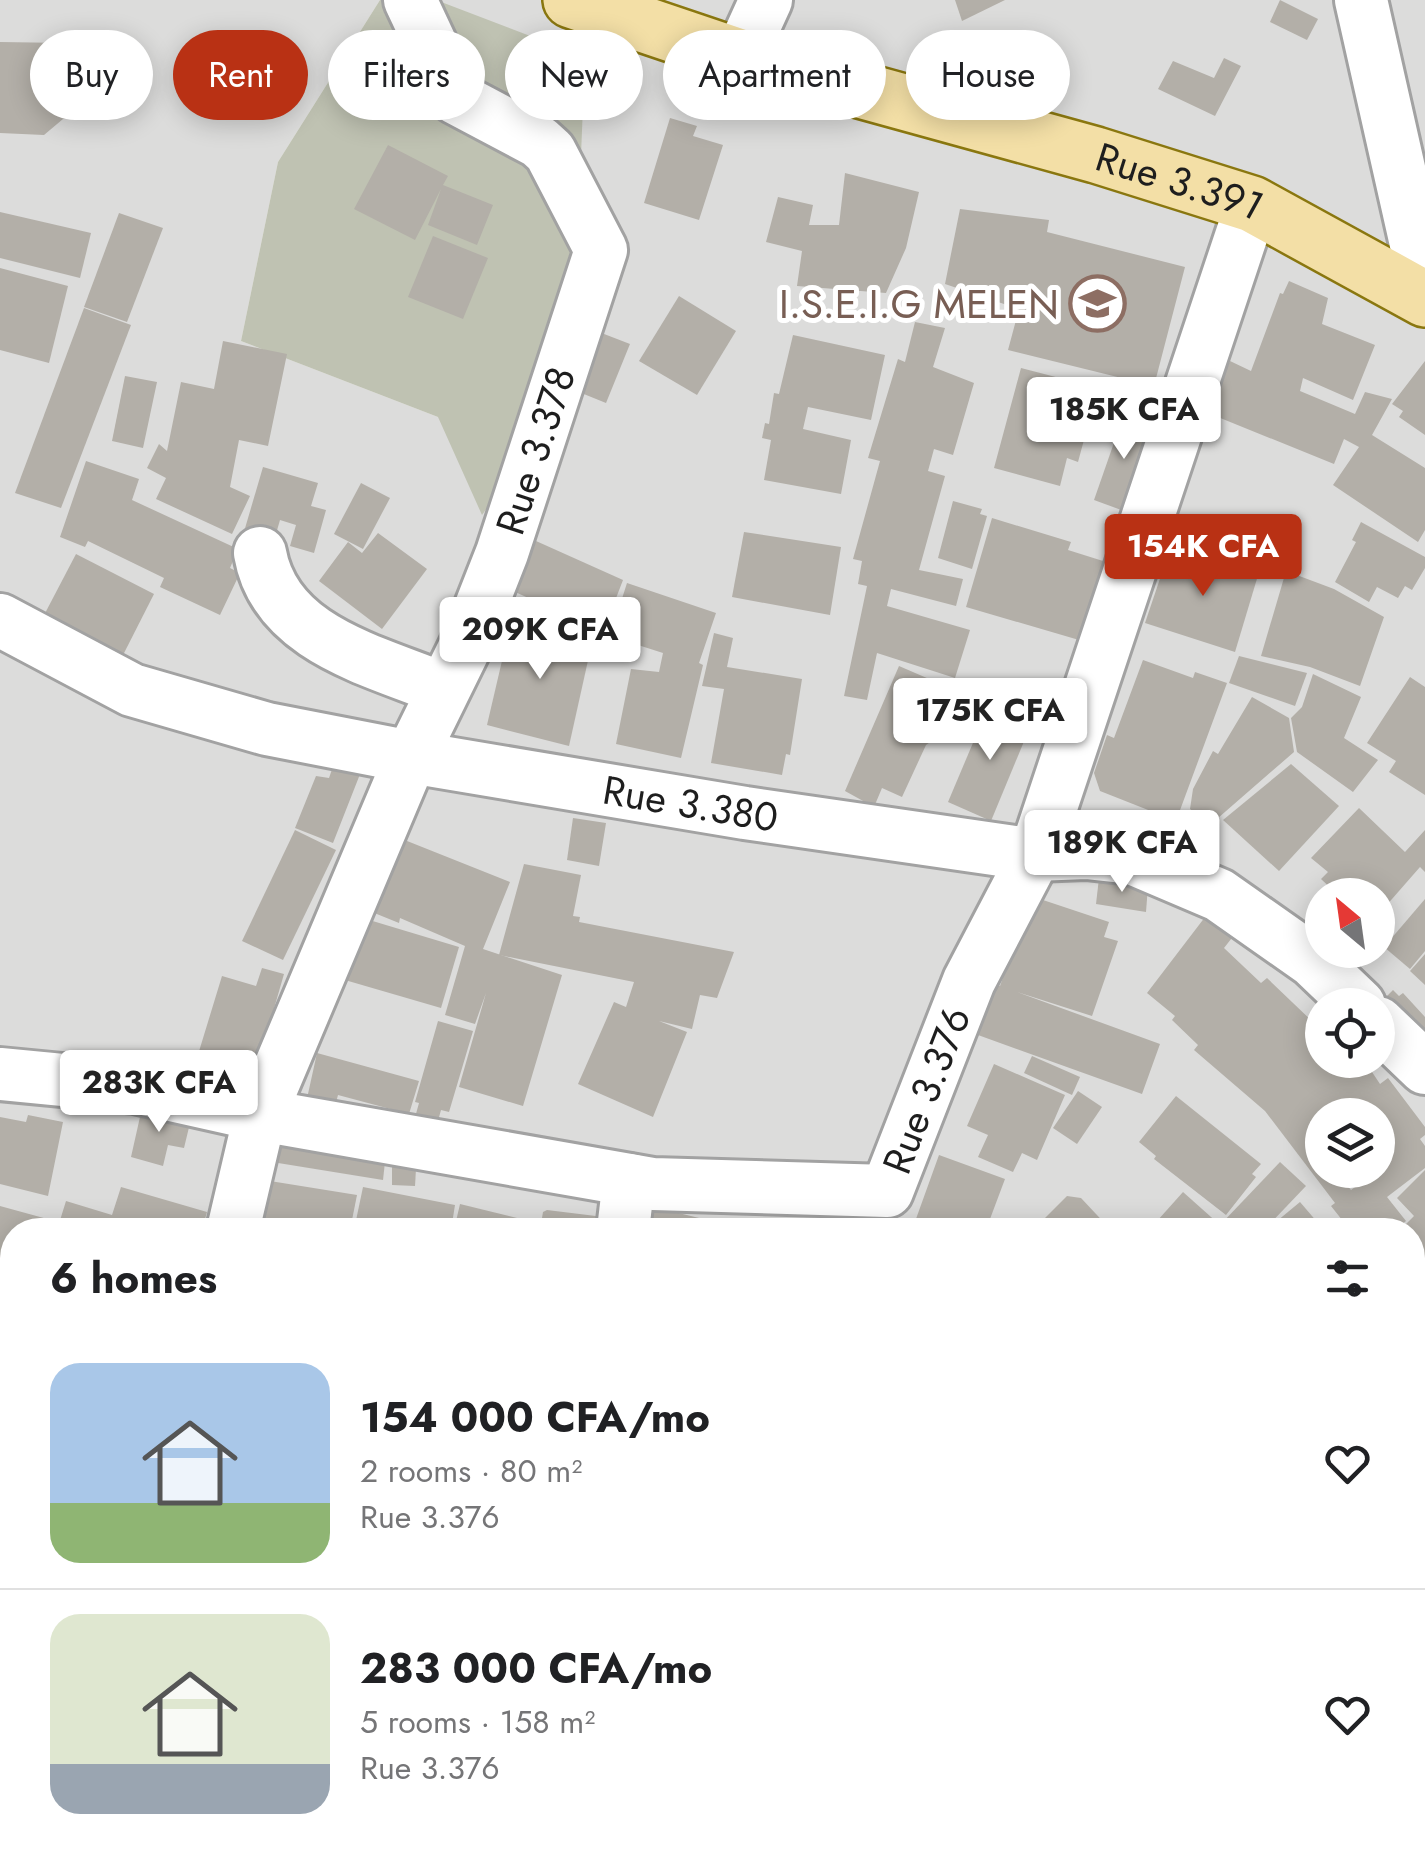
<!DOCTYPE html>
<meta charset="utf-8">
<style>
body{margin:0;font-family:Jost,sans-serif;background:#f6f6f6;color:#202124;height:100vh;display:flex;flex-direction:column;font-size:38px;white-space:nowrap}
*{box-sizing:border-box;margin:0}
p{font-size:32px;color:#757577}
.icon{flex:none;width:55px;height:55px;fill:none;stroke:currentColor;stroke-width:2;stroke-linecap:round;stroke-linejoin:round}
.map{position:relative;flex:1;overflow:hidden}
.sheet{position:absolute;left:0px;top:1218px;width:1425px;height:642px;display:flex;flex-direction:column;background:#fff;border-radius:40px 40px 0 0;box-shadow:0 5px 25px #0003}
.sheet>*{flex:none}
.top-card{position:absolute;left:30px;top:30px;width:1365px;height:90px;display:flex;gap:20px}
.needle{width:65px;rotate:331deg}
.buttons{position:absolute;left:1305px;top:878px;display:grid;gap:20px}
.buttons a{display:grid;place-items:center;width:90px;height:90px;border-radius:50%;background:#fff;box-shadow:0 5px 25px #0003;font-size:50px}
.price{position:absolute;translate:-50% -85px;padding:0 22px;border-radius:10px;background:#fff;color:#222;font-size:32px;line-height:65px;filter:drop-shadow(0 2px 5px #0008)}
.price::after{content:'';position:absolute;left:50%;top:60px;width:30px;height:22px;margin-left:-15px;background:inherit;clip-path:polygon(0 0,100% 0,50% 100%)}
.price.current{background:#b93114;color:#fff}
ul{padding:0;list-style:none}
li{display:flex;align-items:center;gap:30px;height:250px;padding:0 50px}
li+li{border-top:2px solid #e0e0e0}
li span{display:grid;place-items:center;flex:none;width:280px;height:200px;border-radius:30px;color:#555}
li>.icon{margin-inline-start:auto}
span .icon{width:120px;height:120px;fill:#fffc;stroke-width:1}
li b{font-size:42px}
h2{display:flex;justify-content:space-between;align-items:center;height:120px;padding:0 50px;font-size:42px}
.tag{padding:0 35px;border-radius:45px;background:#fff;box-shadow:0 5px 25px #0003;font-size:35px;line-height:90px}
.tag.current{background:#b93114;color:#fff}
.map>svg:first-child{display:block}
.residential{fill:#dcdcdb;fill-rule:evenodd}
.construction{fill:#bfc2b2}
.building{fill:#b3afa8;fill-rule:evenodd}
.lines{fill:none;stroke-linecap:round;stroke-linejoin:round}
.minor-casing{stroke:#a2a2a2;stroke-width:58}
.major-casing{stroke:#8a770f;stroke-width:60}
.minor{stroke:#fff;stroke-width:52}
.major{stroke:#f3dfa6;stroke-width:55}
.labels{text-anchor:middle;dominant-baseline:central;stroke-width:10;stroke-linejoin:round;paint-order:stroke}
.street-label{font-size:40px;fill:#1e1e1e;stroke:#fff}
.education-label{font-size:40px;fill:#785e54;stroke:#fff;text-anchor:end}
</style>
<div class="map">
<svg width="1425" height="1859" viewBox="0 0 1425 1859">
<rect width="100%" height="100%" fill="#eeede6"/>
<!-- residential -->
<path class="residential" d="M0,0h380l-102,162 -37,179 197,76 -2,-417h989v1859h-1425zM1322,895h56v55h-56zM1322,1005h56v55h-56zM1322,1115h56v55h-56zM12,1230h1400v618h-1400z"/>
<!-- construction -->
<polygon class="construction" points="380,0 436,0 585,57 577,253 523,458 482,515 438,417 241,341 278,162"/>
<!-- building -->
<g class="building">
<polygon points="955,0 1005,0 962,21"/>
<polygon points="1280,0 1318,19 1307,40 1270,22"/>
<polygon points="0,42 66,43 66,78 75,80 80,88 76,116 63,119 44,135 0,133"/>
<polygon points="1224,58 1241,66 1215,116 1158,89 1173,61 1214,78"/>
<polygon points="670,118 697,126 693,136 723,145 699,220 644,203"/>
<polygon points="388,145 448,176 443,185 493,205 477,245 428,225 441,189 415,240 354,209"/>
<polygon points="845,173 919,192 906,248 886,293 797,286 802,251 766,242 778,197 813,205 809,225 839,225"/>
<polygon points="960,209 1049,220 1047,232 1185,267 1154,386 1008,350 1019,309 945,284"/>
<polygon points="0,212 91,233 80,278 0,258"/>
<polygon points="119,213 163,228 127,322 84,307"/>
<polygon points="433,236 488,258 463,319 408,297"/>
<polygon points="0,268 68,286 49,363 0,350"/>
<polygon points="1289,281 1328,298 1322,324 1375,345 1353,400 1303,378 1300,391 1355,414 1365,392 1392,399 1372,435 1425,468 1425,530 1418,542 1333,485 1359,447 1344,439 1334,464 1208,413 1230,361 1251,371 1280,293 1283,294"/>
<polygon points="679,296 736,331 697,395 639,361"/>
<polygon points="84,308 131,325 61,508 15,493"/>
<polygon points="915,322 945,328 933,367 974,383 953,455 934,449 928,471 945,476 919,570 963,579 956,606 891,589 887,606 970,630 955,678 877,653 867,700 844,696 867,586 858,584 862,561 853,559 880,461 868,458 898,359 905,362"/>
<polygon points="586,327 630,344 606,403 564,386"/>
<polygon points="793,335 885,355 871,420 808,407 803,429 851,440 841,494 764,480 771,440 762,438 765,423 769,424 774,393 779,394"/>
<polygon points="223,341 287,354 268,446 239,440 230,487 250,496 232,534 156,499 166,478 147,468 159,444 167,451 181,382 214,389"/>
<polygon points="1425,361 1425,435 1399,417 1403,411 1392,404"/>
<polygon points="1021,368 1098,388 1078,462 1067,458 1060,486 994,468"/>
<polygon points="125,376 157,382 143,448 112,441"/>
<polygon points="1124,414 1154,425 1124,511 1094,500"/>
<polygon points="86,461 139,479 132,500 238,549 230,568 240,573 220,615 160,587 164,578 88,541 85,547 60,537"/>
<polygon points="263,467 318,483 311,506 326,510 314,553 290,546 296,525 280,520 271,551 241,542"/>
<polygon points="361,483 390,498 363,549 334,534"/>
<polygon points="953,501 982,509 980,514 987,516 972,569 938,558"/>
<polygon points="992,518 1071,542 1068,550 1103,561 1079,640 966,607"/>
<polygon points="1361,522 1425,557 1425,568 1412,590 1405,586 1398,598 1377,587 1369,602 1335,582 1356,542 1352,540"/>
<polygon points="744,532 841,547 830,615 732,597"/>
<polygon points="378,533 427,569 382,629 319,581 348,542 362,553"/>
<polygon points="536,541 623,580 603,632 513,591"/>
<polygon points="1171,546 1259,572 1235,652 1145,623"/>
<polygon points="76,554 154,594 121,659 42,619"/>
<polygon points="1286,571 1334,589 1384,617 1360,686 1310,667 1261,656"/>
<polygon points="627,583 716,613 699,663 703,665 681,758 616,744 631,669 659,672 663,653 610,636"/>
<polygon points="512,618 593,638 569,746 487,725"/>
<polygon points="714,633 733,638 727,667 802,679 790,755 786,754 782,775 711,763 724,689 702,686"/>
<polygon points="1239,656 1307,673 1295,706 1229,683"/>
<polygon points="1143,660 1193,678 1195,672 1227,683 1176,821 1100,791 1094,773 1107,735 1114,738"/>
<polygon points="899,666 950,688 939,716 945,720 937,737 926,745 902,797 882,788 874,807 845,791"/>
<polygon points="1313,674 1361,697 1344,738 1378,760 1353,792 1297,752 1291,718 1302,707"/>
<polygon points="1410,677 1425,687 1425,795 1389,772 1396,761 1367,743"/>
<polygon points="1252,697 1289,718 1294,752 1210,825 1190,809 1193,789 1213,751 1218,754"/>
<polygon points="989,705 1032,722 991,821 948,802"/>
<polygon points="337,755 364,764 333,843 295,828 316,776 329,778"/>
<polygon points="1291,764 1339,806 1279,871 1223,820"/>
<polygon points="1359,808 1405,852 1425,830 1425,872 1420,867 1378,915 1378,895 1338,895 1321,879 1328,872 1311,858"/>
<polygon points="573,818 606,823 599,866 567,860"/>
<polygon points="295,830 336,850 283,960 242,941"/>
<polygon points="387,833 510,882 483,949 562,975 523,1106 459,1087 486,993 475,1024 445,1015 465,946 400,918 399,923 362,908"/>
<polygon points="524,864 581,875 573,916 580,917 579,922 734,952 717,998 700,995 692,1029 659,1021 687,1032 653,1117 578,1084 614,1002 626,1007 634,982 499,955"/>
<polygon points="1099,878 1148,886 1146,912 1096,904"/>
<polygon points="1031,896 1109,922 1104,937 1118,941 1092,1016 1017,992 1160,1044 1142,1094 978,1035 996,984 1000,986"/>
<polygon points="1425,899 1425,951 1410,969 1384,947"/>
<path d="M1215,904l27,21 -18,23 37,35 6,-5 48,46 -5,6 12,12v18h42l16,24 8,-6 37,49v8l-5,4 5,7v22l-38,29 19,24 -11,9h-45l-19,-24 4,-3 -70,-92 -71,-61 4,-5 -26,-25 3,-4 -28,-23zM1326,1111l2,4h50v55h-11l4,5 -20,15 -5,-6 6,-7 -6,-7h-24v-32l-12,-16z"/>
<polygon points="356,916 459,947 441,1008 338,978"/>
<polygon points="1425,954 1425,985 1410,971"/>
<polygon points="262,968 284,974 251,1088 193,1071 222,976 256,986"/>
<polygon points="1393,990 1399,996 1403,993 1425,1017 1425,1041 1383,1000"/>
<polygon points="438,1021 473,1031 449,1112 441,1110 436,1128 414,1121 419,1103 415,1102"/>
<polygon points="317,1053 419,1081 409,1114 338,1095 334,1110 306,1103"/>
<polygon points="1032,1056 1080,1077 1072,1095 1024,1073"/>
<polygon points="994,1064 1065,1095 1037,1160 1022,1153 1013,1172 978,1157 988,1135 967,1126"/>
<polygon points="1078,1091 1102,1107 1077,1144 1053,1128"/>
<polygon points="1176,1096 1261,1164 1252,1174 1256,1177 1226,1215 1154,1159 1156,1156 1139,1142"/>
<polygon points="142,1108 191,1119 184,1148 168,1145 163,1166 131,1157"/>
<polygon points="28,1115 63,1122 48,1196 0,1184 0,1117 26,1122"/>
<polygon points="276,1142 385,1162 383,1180 272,1162"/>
<polygon points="939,1155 1005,1179 990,1219 1012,1230 912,1230"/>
<polygon points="1280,1162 1306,1186 1264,1230 1228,1230 1221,1224"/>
<polygon points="392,1163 416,1169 415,1186 392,1185"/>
<polygon points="1425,1170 1425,1321 1412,1308 1412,1230 1400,1230 1414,1216 1397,1198"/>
<polygon points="270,1181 357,1195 350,1230 262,1230"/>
<polygon points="121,1187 207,1212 202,1230 57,1230 66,1201 112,1215"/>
<polygon points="363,1187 455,1205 451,1230 354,1230"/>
<polygon points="1183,1192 1220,1225 1217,1230 1149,1230"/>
<polygon points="1067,1196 1081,1198 1111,1230 1033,1230"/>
<polygon points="1300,1202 1324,1230 1274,1230 1271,1226"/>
<polygon points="460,1204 537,1223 535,1230 454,1230"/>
<polygon points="646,1205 744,1229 744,1230 642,1230"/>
<polygon points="0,1206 51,1220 49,1230 12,1230 12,1271 0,1268"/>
<polygon points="547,1210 612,1218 611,1230 540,1230 543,1212"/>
<polygon points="1412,1314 1425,1325 1425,1426 1412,1414"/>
<polygon points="0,1367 12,1369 2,1429 0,1429"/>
<polygon points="1412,1448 1425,1459 1412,1476"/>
<polygon points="0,1528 12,1531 12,1617 0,1614"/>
<polygon points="1425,1563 1425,1699 1412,1726 1412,1586"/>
<polygon points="12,1697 12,1765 0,1761 0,1737"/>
<polygon points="1425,1765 1425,1859 1420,1859 1400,1848 1412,1848 1412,1786"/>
<polygon points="0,1770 12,1774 12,1848 47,1848 45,1859 0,1859"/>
<polygon points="120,1848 260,1848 257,1859 155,1859"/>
<polygon points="270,1848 335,1848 340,1850 337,1859 265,1859"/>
<polygon points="396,1848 438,1848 443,1850 439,1859 391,1859"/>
<polygon points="493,1848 545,1848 542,1859 490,1859"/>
<polygon points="575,1848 645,1848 643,1859 573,1859"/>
<polygon points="1092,1848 1178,1848 1170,1859 1108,1859"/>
<polygon points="1187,1848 1228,1848 1249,1859 1180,1859"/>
<polygon points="1290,1848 1314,1848 1322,1854 1326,1848 1388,1848 1382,1859 1284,1859"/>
</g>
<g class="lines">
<defs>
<g id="minor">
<polyline points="1361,0 1425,284"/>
<polyline points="740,57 766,0"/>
<path d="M260,553c15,86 113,107 183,136"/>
<path id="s1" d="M0,620l132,70 135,39 144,28 334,56 290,42 51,-2 46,5 87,37 94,66 46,44"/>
<polyline points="1378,1023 1425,1068"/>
<path id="s2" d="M0,1074l135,13 125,28 393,69 234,7 82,-210 66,-126 217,-651"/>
<path id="s3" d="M233,1230l27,-115 151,-358 54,-110 37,-94 99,-303 -51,-98 -11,-10 -83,-44 -46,-98"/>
<polyline points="623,1230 629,1180"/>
<polyline points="1412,1552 1425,1543"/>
<polyline points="58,1859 61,1848"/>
<polyline points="761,1859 764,1848"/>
<polyline points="931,1859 955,1848"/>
</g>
<g id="major">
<path id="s4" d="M571,0l169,57 356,98 156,49 173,95"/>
</g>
</defs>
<!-- minor casing -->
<use href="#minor" class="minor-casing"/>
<!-- major casing -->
<use href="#major" class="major-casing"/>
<!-- minor -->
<use href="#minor" class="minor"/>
<!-- major -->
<use href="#major" class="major"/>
</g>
<!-- icons -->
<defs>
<symbol id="school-ring" viewBox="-11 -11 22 22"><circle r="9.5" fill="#fff" stroke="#8d6e63" stroke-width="1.5"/><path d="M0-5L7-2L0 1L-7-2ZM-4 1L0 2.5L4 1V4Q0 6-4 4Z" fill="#8d6e63"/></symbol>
</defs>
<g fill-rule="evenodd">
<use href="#school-ring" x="1066" y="272" width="63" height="63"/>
</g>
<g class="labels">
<!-- street labels -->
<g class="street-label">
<text stroke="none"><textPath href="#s4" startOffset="635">Rue 3.391</textPath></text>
<text stroke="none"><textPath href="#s3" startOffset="838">Rue 3.378</textPath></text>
<text stroke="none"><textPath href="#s1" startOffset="720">Rue 3.380</textPath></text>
<text stroke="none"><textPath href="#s2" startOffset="1005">Rue 3.376</textPath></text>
</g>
<!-- education labels -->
<g class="education-label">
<text x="1059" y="304">I.S.E.I.G MELEN</text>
</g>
</g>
</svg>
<div class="buttons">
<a><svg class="needle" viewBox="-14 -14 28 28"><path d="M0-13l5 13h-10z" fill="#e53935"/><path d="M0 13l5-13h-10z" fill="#757577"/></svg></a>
<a><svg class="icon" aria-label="locate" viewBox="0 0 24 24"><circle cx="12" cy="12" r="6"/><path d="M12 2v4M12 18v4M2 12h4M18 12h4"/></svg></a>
<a><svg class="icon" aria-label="layers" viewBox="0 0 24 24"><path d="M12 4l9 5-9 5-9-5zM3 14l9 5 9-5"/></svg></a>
</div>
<b class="price" style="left:1124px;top:462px">185K CFA</b>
<b class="price current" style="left:1203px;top:599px">154K CFA</b>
<b class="price" style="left:540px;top:682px">209K CFA</b>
<b class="price" style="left:990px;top:763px">175K CFA</b>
<b class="price" style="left:1122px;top:895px">189K CFA</b>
<b class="price" style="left:159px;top:1135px">283K CFA</b>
<div class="top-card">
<a class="tag">Buy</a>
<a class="tag current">Rent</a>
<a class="tag">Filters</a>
<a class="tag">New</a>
<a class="tag">Apartment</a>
<a class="tag">House</a>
</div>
<section class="sheet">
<h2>6 homes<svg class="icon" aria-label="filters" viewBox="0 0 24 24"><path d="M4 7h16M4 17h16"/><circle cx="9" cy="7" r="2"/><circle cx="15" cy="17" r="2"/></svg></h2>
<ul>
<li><span style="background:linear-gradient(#a9c7e8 70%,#8fb573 0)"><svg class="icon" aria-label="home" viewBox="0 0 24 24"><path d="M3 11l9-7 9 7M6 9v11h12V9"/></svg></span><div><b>154 000 CFA/mo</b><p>2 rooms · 80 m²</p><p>Rue 3.376</p></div><svg class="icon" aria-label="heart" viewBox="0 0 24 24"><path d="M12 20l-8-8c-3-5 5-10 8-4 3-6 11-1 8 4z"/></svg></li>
<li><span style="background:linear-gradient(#dfe7d0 75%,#9aa5b1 0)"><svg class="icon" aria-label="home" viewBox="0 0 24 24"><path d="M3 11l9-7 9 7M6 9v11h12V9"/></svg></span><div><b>283 000 CFA/mo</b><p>5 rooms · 158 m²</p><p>Rue 3.376</p></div><svg class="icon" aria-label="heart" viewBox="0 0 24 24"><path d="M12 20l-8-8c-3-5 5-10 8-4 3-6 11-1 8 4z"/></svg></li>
</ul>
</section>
</div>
